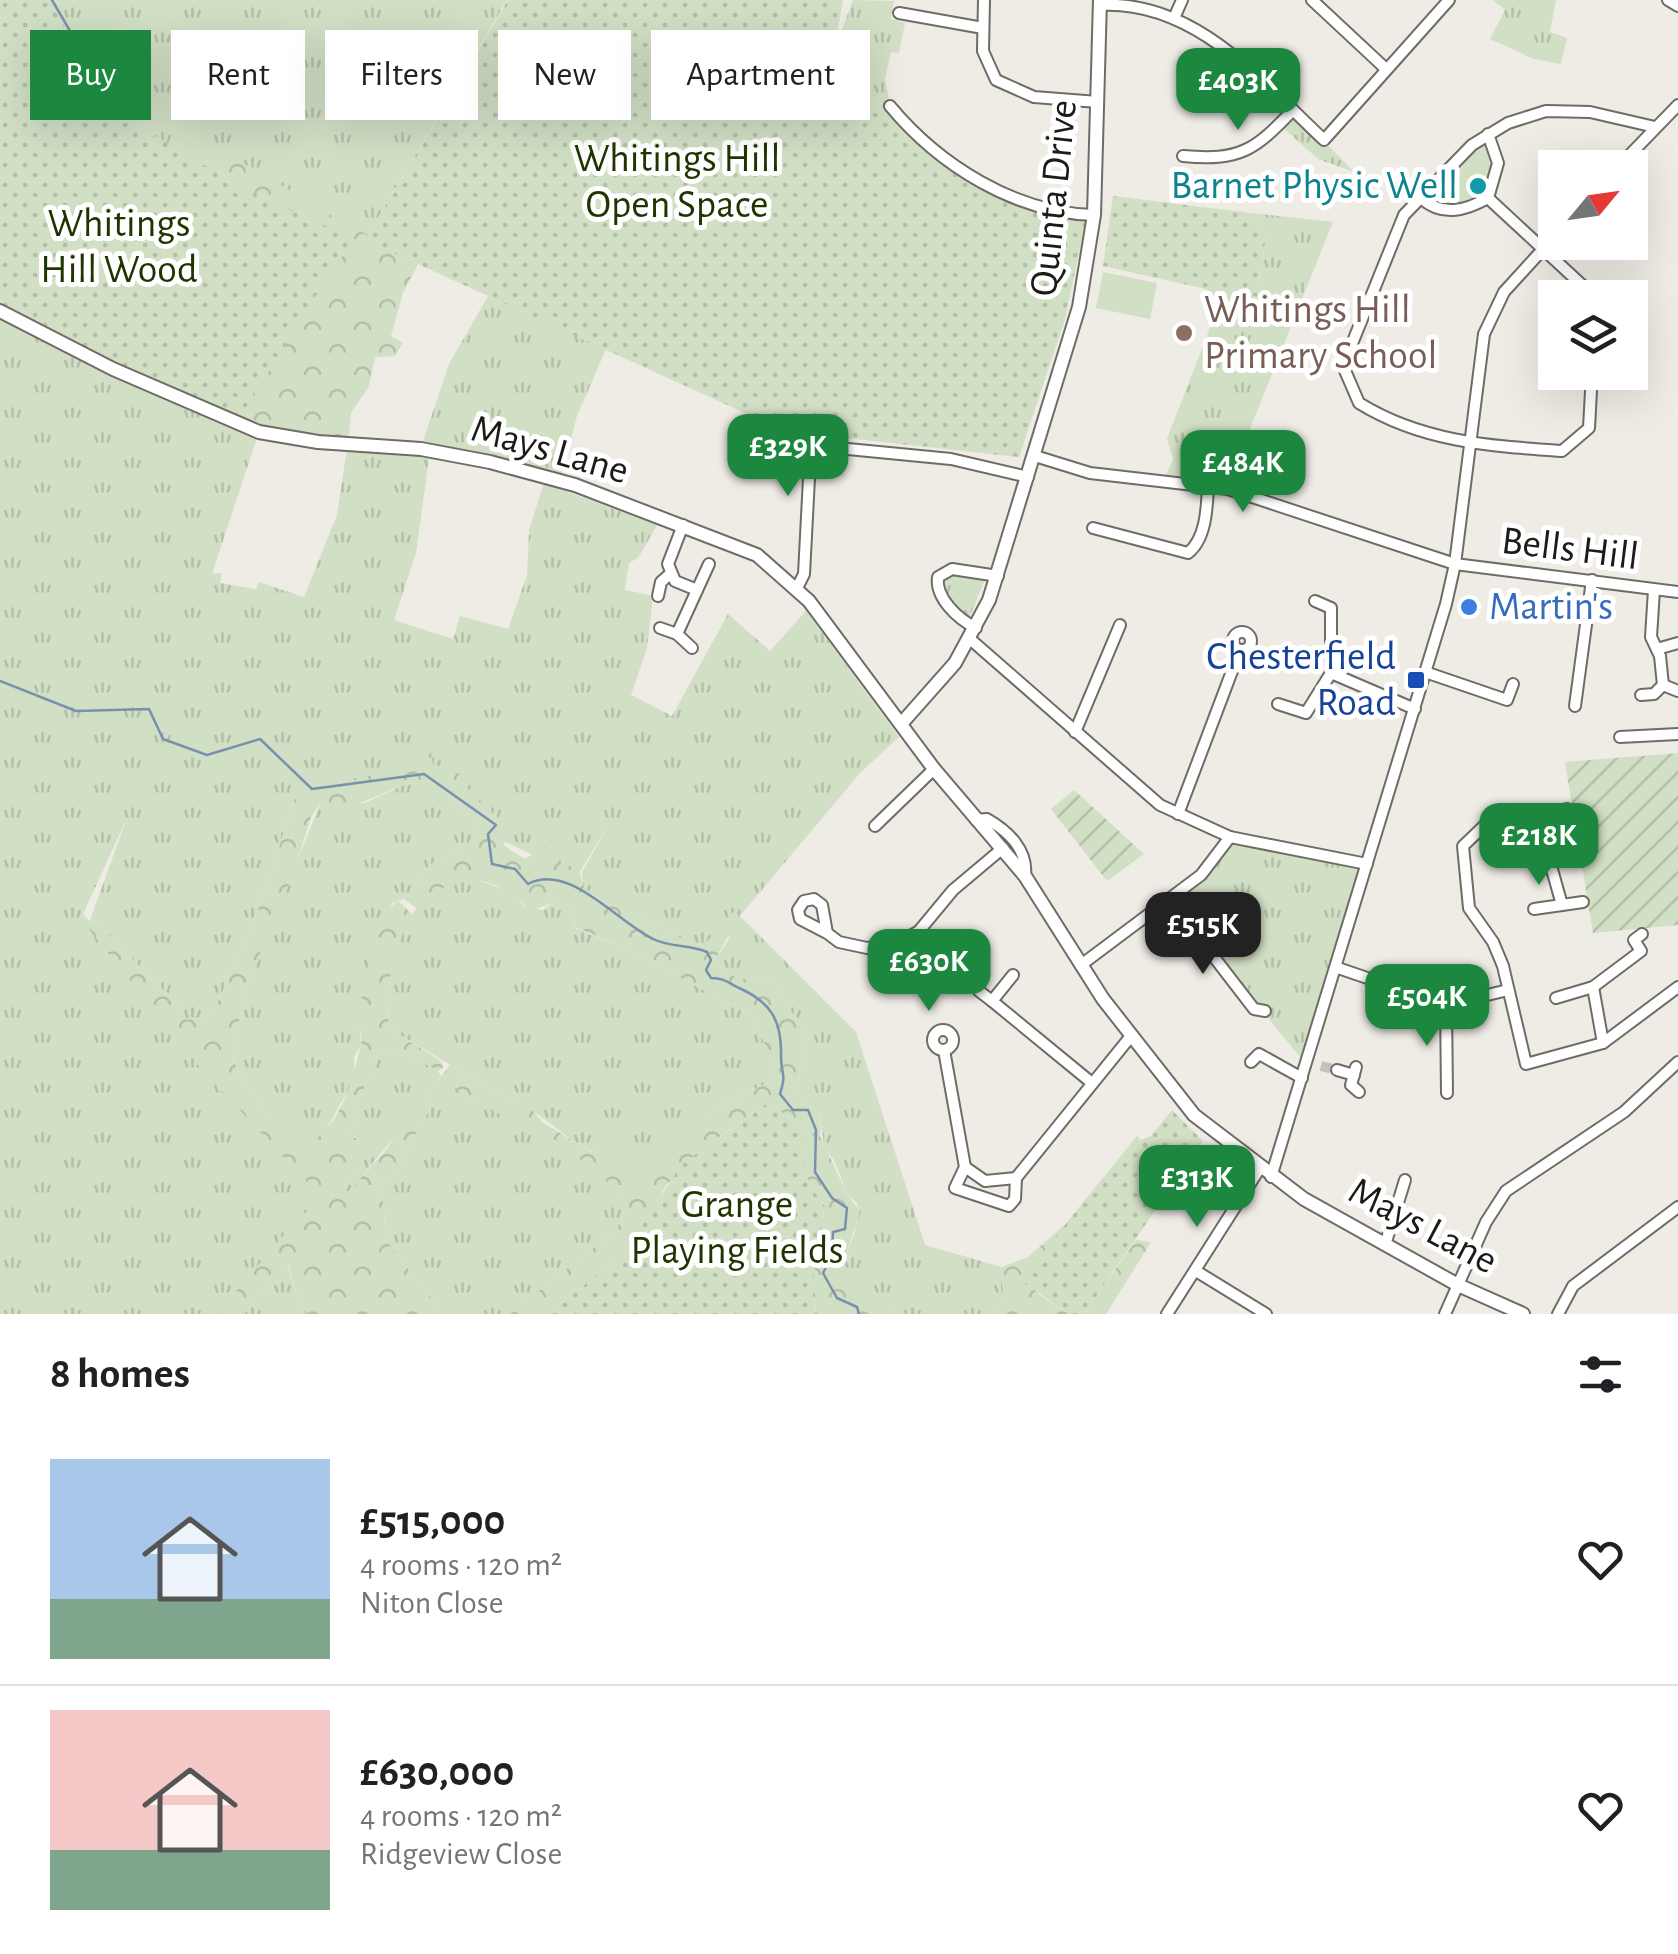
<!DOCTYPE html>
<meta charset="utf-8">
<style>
body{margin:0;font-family:"Alegreya Sans",sans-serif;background:#f2f2f2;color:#202124;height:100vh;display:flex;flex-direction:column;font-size:38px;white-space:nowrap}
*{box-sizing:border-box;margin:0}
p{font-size:32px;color:#757577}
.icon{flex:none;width:55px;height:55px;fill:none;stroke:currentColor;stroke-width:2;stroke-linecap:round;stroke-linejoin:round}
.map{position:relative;height:1314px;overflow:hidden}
.panel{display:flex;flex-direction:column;background:#fff;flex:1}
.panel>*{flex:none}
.hud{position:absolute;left:30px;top:30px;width:1000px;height:90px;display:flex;gap:20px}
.needle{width:65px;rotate:61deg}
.buttons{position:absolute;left:1538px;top:150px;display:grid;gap:20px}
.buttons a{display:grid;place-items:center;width:110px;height:110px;border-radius:0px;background:#fff;box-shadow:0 10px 40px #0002;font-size:50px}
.price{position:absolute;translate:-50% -85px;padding:0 22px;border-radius:20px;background:#1c883f;color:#fff;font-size:32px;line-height:65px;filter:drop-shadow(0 2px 5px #0008)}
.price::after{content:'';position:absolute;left:50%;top:60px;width:30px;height:22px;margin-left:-15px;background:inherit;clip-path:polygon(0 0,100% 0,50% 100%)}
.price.on{background:#222;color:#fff}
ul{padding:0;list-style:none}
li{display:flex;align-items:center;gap:30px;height:250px;padding:0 50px}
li+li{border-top:2px solid #e0e0e0}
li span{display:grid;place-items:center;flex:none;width:280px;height:200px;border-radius:0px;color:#555}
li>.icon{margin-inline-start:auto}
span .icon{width:120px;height:120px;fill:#fffc;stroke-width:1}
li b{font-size:42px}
h2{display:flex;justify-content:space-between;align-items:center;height:120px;padding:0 50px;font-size:42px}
.chip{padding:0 35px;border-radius:0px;background:#fff;box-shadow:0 10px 40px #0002;font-size:35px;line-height:90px}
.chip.on{background:#1c883f;color:#fff}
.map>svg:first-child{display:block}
.grass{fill:url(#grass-tufts)}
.forest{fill:url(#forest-crowns)}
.park{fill:url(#park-dots)}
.garden{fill:url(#garden-furrows)}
.pitch{fill:#d1dfc5}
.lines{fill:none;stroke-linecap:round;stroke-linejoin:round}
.stream{stroke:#7991ad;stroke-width:2.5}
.minor-tunnel{stroke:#c5c1bc;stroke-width:10;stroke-dasharray:10 5;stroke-linecap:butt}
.minor-casing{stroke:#6f6b66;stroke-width:14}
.tertiary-casing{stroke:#6f6b66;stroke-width:16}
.minor{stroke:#fff;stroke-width:10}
.tertiary{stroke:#fff;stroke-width:12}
.culture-dot{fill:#0f9aa8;stroke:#fff;stroke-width:4}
.education-dot{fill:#8d6e63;stroke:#fff;stroke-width:4}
.shop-dot{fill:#3f7fe0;stroke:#fff;stroke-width:4}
.transit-dot{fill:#1a4fb4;stroke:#fff;stroke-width:4}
.labels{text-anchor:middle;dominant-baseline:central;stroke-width:10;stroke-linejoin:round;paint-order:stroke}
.park-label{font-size:40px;fill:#1f3501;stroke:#fff}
.culture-label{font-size:40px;fill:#0d838f;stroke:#fff;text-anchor:end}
.street-label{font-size:40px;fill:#1c1b18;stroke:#fff}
.education-label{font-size:40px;fill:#785e54;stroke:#fff;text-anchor:start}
.shop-label{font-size:40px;fill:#366cbe;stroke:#fff;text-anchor:start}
.transit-label{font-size:40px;fill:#164399;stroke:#fff;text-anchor:end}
</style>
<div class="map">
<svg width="1678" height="1314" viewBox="0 0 1678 1314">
<defs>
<pattern id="grass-tufts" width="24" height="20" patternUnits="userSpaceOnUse" patternTransform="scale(2.5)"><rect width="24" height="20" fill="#d1dfc5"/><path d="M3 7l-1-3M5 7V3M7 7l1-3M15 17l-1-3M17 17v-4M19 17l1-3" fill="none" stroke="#b3bfa8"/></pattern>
<pattern id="forest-crowns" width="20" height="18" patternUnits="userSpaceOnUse" patternTransform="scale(2.5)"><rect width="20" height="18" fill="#d1dfc5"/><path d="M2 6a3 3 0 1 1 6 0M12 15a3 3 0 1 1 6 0" fill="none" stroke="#b3bfa8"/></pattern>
<pattern id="park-dots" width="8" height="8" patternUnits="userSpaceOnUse" patternTransform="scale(2.5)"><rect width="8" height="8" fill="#d1dfc5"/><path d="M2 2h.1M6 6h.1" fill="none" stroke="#b3bfa8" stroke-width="1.8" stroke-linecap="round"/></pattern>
<pattern id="garden-furrows" width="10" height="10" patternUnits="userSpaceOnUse" patternTransform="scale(2.5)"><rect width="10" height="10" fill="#d1dfc5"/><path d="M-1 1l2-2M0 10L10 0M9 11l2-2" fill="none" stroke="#b3bfa8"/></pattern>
</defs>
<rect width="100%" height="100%" fill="#efebe5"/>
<!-- grass -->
<g class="grass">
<polygon points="49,0 507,0 365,240 196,162 116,114"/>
<polygon points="853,0 894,1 891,19 905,23 899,53 891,52 885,79 890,106 835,90 834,51"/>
<polygon points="1493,0 1556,0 1550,32 1567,38 1561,64 1534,59 1490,39 1505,10"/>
<polygon points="1293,110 1354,172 1318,159 1279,124"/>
<polygon points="1483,142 1496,163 1490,185 1478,175 1467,190 1476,202 1450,208 1429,200"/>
<polygon points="1251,213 1333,222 1229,481 1166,475 1173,459 1167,439 1220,302 1257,296 1266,237"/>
<polygon points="488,296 606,349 577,416 562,473 423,441 449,364"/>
<path d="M0,312l259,120 -47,142 10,-1 -2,10 36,6 3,-7 45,15 33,-82 11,-73 82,9 -14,102 -22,67 59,19 7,-23 48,13 19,-54 2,-45 15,-47 113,42 -19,33 -9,5 -4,27 28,6 -6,52 -16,47 41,21 56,-102 42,37 36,-40 93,126 -39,36 -120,143 116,116 69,213 77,22 1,32 -12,15h-101l-1,-6 -44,-26c-6,-28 17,-49 12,-79l-9,-7 -14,-36 -10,-13 -4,-33 -24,-23 10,-54 -31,-55 -39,-4 -21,-18 16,-24 -28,10 -105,-47 -15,-13 -1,-14 26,-46 -31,50 -73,-35 -17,-24 -64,-43 -127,22 -41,123 -43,96 -26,5 -11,-18 -84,-85 36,-99 -44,96 187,211 70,71 -110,118h-230z"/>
<path d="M953,572l32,7 -15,37c-16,-2 -28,-23 -28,-38z"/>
<polygon points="428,780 480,824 475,839 430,865 404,899 392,903 359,1015 361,1045 354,1057 355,1078 322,1137 304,1148 265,1111 241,1078 232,1056 245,989 321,802 365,803 412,781"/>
<polygon points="1230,837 1367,864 1306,1064 1170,900"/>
<path d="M468,877l42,14 15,15 17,4 16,-10 13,8 4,20 50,20 127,68 19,41 2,23 -61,30 -63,59c-21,-7 -45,-11 -63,-21 -26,-13 -50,-41 -75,-47l-121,-72c-9,-54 13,-144 78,-152z"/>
<path d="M399,1049l39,22 3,5 -12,16 5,4 14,-16 18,18 67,31v6l63,31 31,42 -11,22 -106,84h-66l-54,-68 -6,-13 1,-28 -11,-17 28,-19c3,-24 20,-41 29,-64l-4,-8 -78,95h-7l15,-26 -6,-30 4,-26 25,-60z"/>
<polygon points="287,1264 298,1301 307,1314 244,1314 261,1291 280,1282"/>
</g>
<!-- forest -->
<g class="forest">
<path d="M24,0h25l67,114 81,45 12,-13c57,26 105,63 161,90l-4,4 52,24 -15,29 -12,43 12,7 -8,13 -20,1 -6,29 -18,27 -3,29 -111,-19 -237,-251v-149z"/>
<path d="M431,752l2,13 23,3 11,20 32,31 -2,6 10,15 -4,5 22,14 22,-13 14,18 8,3 7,-12 7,31 15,13 105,47 30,-34 6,4 -24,44 21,18 39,4 31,55 -10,54 24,23 1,15 -12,2 -35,-24 -10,-2 -45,32 -53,48 -30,60 -89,69h-37l106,-84 11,-22 -31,-41 -64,-32v-6l-66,-31 -18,-17 -14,16 -5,-5 21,-27 61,36 18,5 13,16 48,29 58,17 64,-58 61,-30 -2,-23 -19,-41 -127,-68 -50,-21 -4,-19 -13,-7 -25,9c-10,-5 -16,-14 -25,-19 -37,-20 -63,-12 -90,18l-14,-10 26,-34 45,-26 5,-15 -52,-44c-39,2 -66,36 -107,22l-10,15 -16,51 -50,121 -13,68 9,21 24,33 39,36c38,-20 47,-65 57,-102 2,-9 -3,-21 -2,-30 3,-23 20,-105 39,-114l14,13c-18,35 -29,75 -22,115l51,32 2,7 -5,3 -39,-22 -19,1 -25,60 -4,26 7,4 -1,26 -15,25h7l37,-41 23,-37 18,-16 4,8c-9,23 -26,40 -29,64l-28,19 11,17 -1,28 6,13 54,68h-137l-9,-13 -10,-37 -8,18 -19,9 -17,23h-27c33,-37 61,-78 99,-110l-3,-15 -116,-125 -109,-136 3,-11 84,85 11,18 26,-5 43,-96 41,-123 16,-11 94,-15 14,-6v-10z"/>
<path d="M820,1136l28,60 12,15 -16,50 1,21 42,20 3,12h-74l-3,-54 12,-54c-16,-19 -25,-38 -22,-64z"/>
<polygon points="1063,1226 1066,1233 1038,1294 1069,1314 991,1314 1003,1299 1002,1267 1028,1257"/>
<polygon points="1136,1240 1151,1242 1106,1314 1084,1314"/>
</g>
<!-- park -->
<g class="park">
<polygon points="0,0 49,0 116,114 252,193 362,242 338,260 238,421 0,312"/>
<polygon points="508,0 843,0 834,51 835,90 890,106 914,136 1017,200 1087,215 1065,319 1019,457 810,434 804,440 365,240"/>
<polygon points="1113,196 1251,213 1266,237 1257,296 1220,302 1206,289 1103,266"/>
<path d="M764,1105l10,2 35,24 12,-2 -1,7 -17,7c-3,25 6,44 22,63l-12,54 3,54h-269l89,-69 5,-18 40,-62z"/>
<polygon points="1172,1110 1203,1141 1084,1314 1069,1314 1020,1280 1137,1136 1141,1140 1151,1136"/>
</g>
<!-- garden -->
<g class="garden">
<polygon points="1678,753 1678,925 1593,933 1565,762"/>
<polygon points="1074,790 1144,854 1107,881 1051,809"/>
</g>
<!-- pitch -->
<polygon class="pitch" points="1103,272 1157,283 1150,319 1096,308"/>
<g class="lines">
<!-- stream -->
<g class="stream">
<polyline points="52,0 119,115"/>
<path d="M0,681l76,30 73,-2 14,30 44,16 53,-16 52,50 112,-15 72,51 -8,9 4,30 23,5 13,15c41,-22 89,38 125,55 16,8 37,6 54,13l4,8 -5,10 5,8c13,0 16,4 28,10 32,14 43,33 42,68 0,21 6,15 -1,38l13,16h15l8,20 -1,42 17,26 15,10 -2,21 -12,3 -1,24 -9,17 14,25 20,9 2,7"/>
</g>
<!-- minor-tunnel -->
<polyline class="minor-tunnel" points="1321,1066 1337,1070"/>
<defs>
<g id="minor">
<polyline points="984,0 983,51 996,80 1034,97 1098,102"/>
<polyline points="1312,0 1386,69"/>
<polyline points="1668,0 1678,6"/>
<path d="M1100,5c95,-5 160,75 224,135l125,-140"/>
<polyline points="899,13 983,28"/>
<polyline points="1175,16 1182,0"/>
<path d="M890,106c49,59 125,107 204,109"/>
<polyline points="1488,134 1498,163 1488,198 1596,298"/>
<path d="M1183,156c57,5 71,-5 110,-46"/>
<polyline points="1617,168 1678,105"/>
<path d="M1421,198c21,19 44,13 67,0"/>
<path d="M1592,372l-3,56 -27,23c-72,-5 -140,-9 -203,-48l-16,-37 61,-151 68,-70 36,-22 38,-12 44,1 65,15"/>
<polyline points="1035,456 1090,473 1228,489 1455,564 1678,592"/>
<polyline points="683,525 668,564 675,581 697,590"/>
<path d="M1093,528l95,25c18,-14 19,-45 20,-67"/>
<polyline points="797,588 804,574 810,459 817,446 951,459 1028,477"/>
<polyline points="658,596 661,582 670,574"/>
<polyline points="660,628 677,634"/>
<path d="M976,628c-18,-9 -41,-30 -38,-51l14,-8 46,7"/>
<circle cx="1242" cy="641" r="9"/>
<polyline points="970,639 1160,805 1230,837 1367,864"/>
<polyline points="692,648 677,634 709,564"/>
<polyline points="1657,649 1678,643"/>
<polyline points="1331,673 1415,709"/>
<polyline points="1428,673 1507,700 1513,684"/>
<polyline points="1663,685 1678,691"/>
<polyline points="1641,695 1654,694 1663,685 1660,656 1651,637 1654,590"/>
<polyline points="1278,704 1306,713 1331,673 1331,608 1315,601"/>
<polyline points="1575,706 1592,580"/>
<polyline points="1075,732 1120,625"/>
<polyline points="1620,737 1678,734"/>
<polyline points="1567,809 1485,825 1463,846 1469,908 1493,942 1503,966 1526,1064 1603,1043 1678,987"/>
<polyline points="1178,814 1240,650"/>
<polyline points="1537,816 1562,905 1583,902"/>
<path d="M976,820l11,-1c21,12 41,31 38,57"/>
<polyline points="875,826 934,769"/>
<polyline points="1170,900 1254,1009 1265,1011"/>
<polyline points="1534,909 1562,905"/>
<polyline points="827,933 800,919 798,910 804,901 814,899 822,905 827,933 839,942 867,948 896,944 919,931 953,890 1003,848"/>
<polyline points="1081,965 1201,875 1230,837"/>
<polyline points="1338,968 1446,1005 1508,990"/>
<polyline points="1013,975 992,1001 1092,1083"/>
<polyline points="1593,987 1603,1043"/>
<polyline points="979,991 992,1001"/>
<polyline points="1556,998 1593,987 1641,951 1634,940 1642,934"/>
<polyline points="1446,1005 1447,1093"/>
<circle cx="943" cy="1040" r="10"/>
<polyline points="944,1050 965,1167 955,1188 1009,1206 1015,1199 1016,1178 1131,1036"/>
<polyline points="1251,1062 1259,1054 1302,1078"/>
<polyline points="1356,1067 1351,1085 1359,1092"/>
<polyline points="1337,1070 1354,1075"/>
<polyline points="965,1167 985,1181 1016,1178"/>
<polyline points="1271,1177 1446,604 1455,564 1484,334 1504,292 1555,236"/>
<polyline points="1385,1245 1405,1180"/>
<polyline points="1196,1271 1266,1314"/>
<polyline points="1167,1314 1260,1168"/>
<polyline points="1445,1314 1486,1222 1506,1191 1624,1112 1678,1062"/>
<polyline points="1558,1314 1573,1286 1678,1207"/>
</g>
<g id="tertiary">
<polyline points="0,311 113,369 259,432 318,442 421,449 490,462 575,485 757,555 809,601 934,769 1025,876 1103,999 1194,1115 1304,1199 1458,1285 1523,1314"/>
<polyline points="901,724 955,663 989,600 1079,307 1094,215 1100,0"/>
</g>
</defs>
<!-- minor casing -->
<use href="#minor" class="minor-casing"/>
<!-- tertiary casing -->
<use href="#tertiary" class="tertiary-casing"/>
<!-- minor -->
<use href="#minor" class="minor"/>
<!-- tertiary -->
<use href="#tertiary" class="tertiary"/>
</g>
<!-- markers -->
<circle class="culture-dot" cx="1478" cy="186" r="10"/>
<circle class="education-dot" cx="1184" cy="333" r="10"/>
<circle class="shop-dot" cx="1469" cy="607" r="10"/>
<rect class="transit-dot" x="1406" y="670" width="20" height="20" rx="5"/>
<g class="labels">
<!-- park labels -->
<g class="park-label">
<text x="677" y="159">Whitings Hill<tspan x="677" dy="46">Open Space</tspan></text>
<text x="119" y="224">Whitings<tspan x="119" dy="46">Hill Wood</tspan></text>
<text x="737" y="1205">Grange<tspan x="737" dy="46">Playing Fields</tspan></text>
</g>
<!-- culture labels -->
<g class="culture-label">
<text x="1458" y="186">Barnet Physic Well</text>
</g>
<!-- street labels -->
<g class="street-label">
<text transform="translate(1054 198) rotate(-84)">Quinta Drive</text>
<text transform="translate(550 450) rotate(16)">Mays Lane</text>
<text transform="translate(1570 549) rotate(7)">Bells Hill</text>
<text transform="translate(1423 1226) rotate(28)">Mays Lane</text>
</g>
<!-- education labels -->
<g class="education-label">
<text x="1204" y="310">Whitings Hill<tspan x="1204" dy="46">Primary School</tspan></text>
</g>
<!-- shop labels -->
<g class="shop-label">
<text x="1489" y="607">Martin's</text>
</g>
<!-- transit labels -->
<g class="transit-label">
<text x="1396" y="657">Chesterfield<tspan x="1396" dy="46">Road</tspan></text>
</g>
</g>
</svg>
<div class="buttons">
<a><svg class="needle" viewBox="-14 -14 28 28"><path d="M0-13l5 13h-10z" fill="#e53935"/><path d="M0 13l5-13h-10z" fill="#757577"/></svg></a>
<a><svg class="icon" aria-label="layers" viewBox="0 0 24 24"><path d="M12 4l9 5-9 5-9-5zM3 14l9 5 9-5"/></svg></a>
</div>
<b class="price" style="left:1238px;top:133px">£403K</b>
<b class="price" style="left:788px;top:499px">£329K</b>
<b class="price" style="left:1243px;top:515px">£484K</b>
<b class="price" style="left:1539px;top:888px">£218K</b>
<b class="price on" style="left:1203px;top:977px">£515K</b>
<b class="price" style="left:929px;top:1014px">£630K</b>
<b class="price" style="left:1427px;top:1049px">£504K</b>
<b class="price" style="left:1197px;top:1230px">£313K</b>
<div class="hud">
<a class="chip on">Buy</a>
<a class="chip">Rent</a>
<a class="chip">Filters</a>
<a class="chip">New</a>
<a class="chip">Apartment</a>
</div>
</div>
<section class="panel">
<h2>8 homes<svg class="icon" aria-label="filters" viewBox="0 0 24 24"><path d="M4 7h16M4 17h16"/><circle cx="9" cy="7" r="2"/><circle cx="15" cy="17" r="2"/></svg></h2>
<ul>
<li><span style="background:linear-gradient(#a9c7e8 70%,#7fa58c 0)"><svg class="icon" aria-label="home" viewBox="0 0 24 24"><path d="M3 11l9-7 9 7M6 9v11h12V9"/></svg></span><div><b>£515,000</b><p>4 rooms · 120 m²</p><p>Niton Close</p></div><svg class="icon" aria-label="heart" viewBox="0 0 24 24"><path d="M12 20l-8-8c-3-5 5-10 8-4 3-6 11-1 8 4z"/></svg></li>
<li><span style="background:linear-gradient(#f6c9c9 70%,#7fa58c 0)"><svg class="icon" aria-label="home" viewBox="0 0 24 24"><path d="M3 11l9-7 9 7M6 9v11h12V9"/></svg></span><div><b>£630,000</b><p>4 rooms · 120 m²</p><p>Ridgeview Close</p></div><svg class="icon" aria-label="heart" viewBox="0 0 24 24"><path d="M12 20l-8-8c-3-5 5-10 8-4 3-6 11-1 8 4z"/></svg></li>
</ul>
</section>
